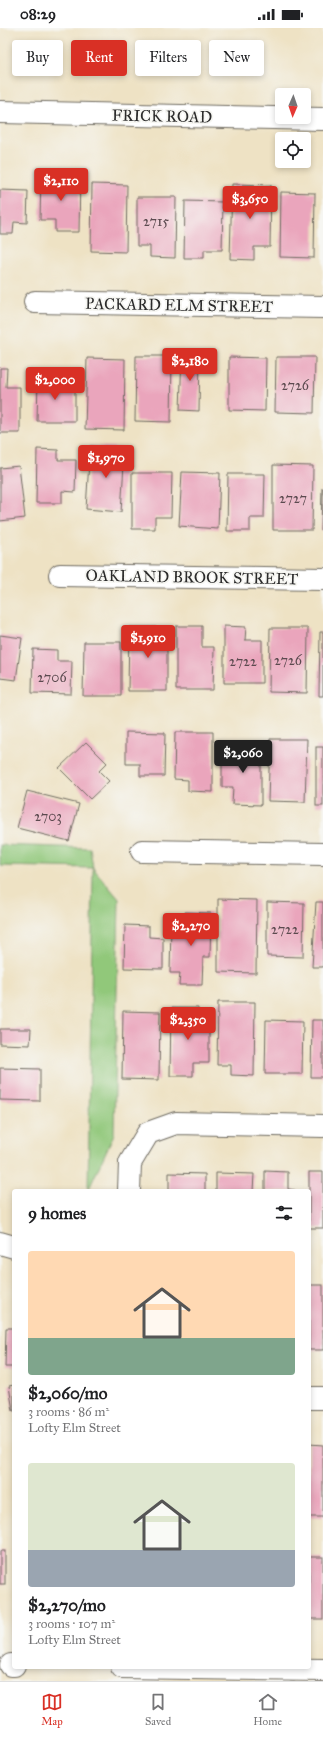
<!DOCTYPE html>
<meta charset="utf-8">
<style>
body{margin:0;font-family:"IM FELL Great Primer",serif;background:#f6f6f6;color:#202124;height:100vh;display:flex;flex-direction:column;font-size:15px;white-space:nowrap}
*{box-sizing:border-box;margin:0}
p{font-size:13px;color:#757577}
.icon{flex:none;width:22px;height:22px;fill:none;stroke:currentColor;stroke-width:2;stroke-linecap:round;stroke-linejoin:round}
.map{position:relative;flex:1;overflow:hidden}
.details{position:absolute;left:12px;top:1161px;width:299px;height:480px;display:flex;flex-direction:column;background:#fff;border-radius:4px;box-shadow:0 2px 6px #0003}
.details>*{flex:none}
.hud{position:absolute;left:12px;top:12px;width:299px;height:36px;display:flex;gap:8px}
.needle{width:26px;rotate:182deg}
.fabs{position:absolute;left:275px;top:60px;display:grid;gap:8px}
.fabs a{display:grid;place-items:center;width:36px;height:36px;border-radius:4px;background:#fff;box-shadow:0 2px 6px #0003;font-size:20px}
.price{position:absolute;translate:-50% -34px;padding:0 9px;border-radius:4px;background:#d93025;color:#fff;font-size:13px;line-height:26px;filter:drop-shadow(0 1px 2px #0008)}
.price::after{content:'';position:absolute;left:50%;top:24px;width:12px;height:9px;margin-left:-6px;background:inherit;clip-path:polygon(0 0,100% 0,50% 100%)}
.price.selected{background:#222;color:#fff}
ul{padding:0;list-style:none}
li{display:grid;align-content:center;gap:8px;height:212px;padding:0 16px}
li span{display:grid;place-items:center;height:124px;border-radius:4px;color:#555}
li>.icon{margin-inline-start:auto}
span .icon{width:72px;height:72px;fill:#fffc;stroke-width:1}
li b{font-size:17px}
h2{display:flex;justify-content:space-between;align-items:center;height:48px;padding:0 16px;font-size:17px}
.chip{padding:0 14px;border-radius:4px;background:#fff;box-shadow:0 2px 6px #0003;font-size:14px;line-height:36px}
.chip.selected{background:#d93025;color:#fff}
.status{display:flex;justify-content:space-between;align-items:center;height:28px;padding:0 20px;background:#fff;direction:ltr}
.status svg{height:11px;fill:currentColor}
.tab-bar{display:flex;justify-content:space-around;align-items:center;height:56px;border-top:1px solid #e0e0e0;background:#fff;font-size:11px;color:#757577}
.tab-bar a{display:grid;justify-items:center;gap:2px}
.tab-bar .selected{color:#d93025}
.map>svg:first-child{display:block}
.green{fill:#91c87a;stroke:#5e7a52}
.building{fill:#eaa5bc}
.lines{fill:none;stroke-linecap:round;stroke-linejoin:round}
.minor-casing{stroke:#6f6b61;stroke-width:24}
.tertiary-casing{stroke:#6f6b61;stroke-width:24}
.minor{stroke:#fff;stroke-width:22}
.tertiary{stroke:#fff;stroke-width:22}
.labels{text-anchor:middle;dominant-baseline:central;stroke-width:3.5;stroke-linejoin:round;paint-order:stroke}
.number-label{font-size:14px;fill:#5b4a4f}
.street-label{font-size:16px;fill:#2b2b2b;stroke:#f6f6f2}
</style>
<div class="status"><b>08:29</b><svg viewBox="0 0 49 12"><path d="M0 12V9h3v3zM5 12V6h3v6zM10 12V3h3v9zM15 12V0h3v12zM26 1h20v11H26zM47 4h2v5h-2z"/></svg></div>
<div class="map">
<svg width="323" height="1653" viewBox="0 0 323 1653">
<rect width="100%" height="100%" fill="#f6f6f2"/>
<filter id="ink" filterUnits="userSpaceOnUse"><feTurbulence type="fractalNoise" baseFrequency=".025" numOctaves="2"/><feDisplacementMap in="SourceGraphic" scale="8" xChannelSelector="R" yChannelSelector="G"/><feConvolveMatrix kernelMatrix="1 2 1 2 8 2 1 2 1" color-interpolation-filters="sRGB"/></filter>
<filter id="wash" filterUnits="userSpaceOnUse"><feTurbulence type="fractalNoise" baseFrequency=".012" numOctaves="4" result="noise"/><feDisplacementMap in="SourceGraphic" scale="16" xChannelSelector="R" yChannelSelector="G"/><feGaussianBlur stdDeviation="0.9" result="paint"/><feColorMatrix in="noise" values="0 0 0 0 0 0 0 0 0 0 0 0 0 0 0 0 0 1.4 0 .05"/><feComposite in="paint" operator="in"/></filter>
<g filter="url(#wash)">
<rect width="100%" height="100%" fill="#eee2c4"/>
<!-- green -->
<polygon class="green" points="0,817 90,820 93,840 119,871 114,1106 88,1163 93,840 0,838"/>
<g id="blocks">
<!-- building -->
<g class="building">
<polygon points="41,147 80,148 79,204 55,204 55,192 40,192"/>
<polygon points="92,156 127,157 126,224 91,223"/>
<polygon points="232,156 271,157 270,219 254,219 254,232 230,231"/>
<polygon points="0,162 28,163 27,195 14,194 13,206 0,206"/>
<polygon points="281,164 315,165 314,230 280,229"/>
<polygon points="137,169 176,169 175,230 150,229 150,218 137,218"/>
<polygon points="185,173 223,174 222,222 204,222 204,230 184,230"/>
<polygon points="182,325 200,326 199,383 180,382"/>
<polygon points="136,328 172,328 171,394 135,393"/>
<polygon points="229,329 266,330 265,383 229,382"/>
<polygon points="276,329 315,329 314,385 275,384"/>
<polygon points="87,330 125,331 124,402 85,401"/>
<polygon points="0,340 7,340 6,359 20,359 20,405 0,405"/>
<polygon points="38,350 62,350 62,361 75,362 75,393 37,393"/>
<polygon points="90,418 125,420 121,484 86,481"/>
<polygon points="37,421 58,422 58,432 76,432 75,464 62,463 62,475 36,475"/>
<polygon points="273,437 313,438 312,502 273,502"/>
<polygon points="19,438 25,490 0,493 0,440"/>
<polygon points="182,444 220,445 218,501 179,498"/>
<polygon points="132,445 172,445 171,489 155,489 155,501 132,501"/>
<polygon points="228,446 265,446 264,490 250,490 250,503 227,503"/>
<polygon points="322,460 323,460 323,502 321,502"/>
<polygon points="176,598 202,598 202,619 214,619 213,662 176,662"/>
<polygon points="224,598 246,599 245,612 262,612 262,655 224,655"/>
<polygon points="129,599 167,599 167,663 128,663"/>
<polygon points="270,600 308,600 307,665 269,664"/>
<polygon points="320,604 323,604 323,668 319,668"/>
<polygon points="0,607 22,610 16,652 0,650"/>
<polygon points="84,614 121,614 121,668 83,668"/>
<polygon points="33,621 57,622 57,633 72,633 71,666 32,665"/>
<polygon points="126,704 165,705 164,748 140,748 140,736 126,736"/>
<polygon points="175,704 213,704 213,764 188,763 188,752 174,751"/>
<polygon points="270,711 307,711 305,774 268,773"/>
<polygon points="86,714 107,735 99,743 109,753 90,771 59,740"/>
<polygon points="222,718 261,719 261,777 232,776 233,759 222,759"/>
<rect x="316" y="719" width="7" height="59"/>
<polygon points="27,763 79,776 69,813 17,800"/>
<polygon points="218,871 257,872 256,945 218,944"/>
<polygon points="267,874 304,875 303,929 267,928"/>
<polygon points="316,874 323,874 323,939 312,939"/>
<polygon points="185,884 211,885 210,929 203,929 202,957 179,957 180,945 170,945 171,895 185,896"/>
<polygon points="125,897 149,898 149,909 163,910 163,941 124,940"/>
<polygon points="218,974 255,974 254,1048 231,1047 231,1037 217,1037"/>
<polygon points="171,980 198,980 198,992 209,992 209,1035 193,1035 193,1048 170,1048"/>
<polygon points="123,983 160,984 159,1052 122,1051"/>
<polygon points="266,992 303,993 302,1046 265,1046"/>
<polygon points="312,992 323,992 323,1049 311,1049"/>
<polygon points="0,1001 31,1001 30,1017 0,1016"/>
<polygon points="0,1040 40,1041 40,1073 0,1072"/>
<polygon points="265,1143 288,1144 288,1161 295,1162 295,1163 265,1163"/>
<rect x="309" y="1144" width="14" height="56"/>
<polygon points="169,1145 205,1146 205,1163 169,1163"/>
<polygon points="216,1145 254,1146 253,1163 216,1163"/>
<rect x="309" y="1257" width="14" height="65"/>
<polygon points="6,1300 14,1300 14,1339 5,1339"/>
<polygon points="14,1357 14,1383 13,1383 9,1358"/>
<polygon points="309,1416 323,1417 323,1489 309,1489"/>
<rect x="0" y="1523" width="5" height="33"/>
<rect x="309" y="1529" width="14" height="62"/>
</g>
</g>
</g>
<g filter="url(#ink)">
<use href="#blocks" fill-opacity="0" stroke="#6f6b61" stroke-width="1"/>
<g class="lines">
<defs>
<g id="minor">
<polyline points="35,274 323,279"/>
<polyline points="60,547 323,551"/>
<polyline points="142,823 323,826"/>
<polyline points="129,1163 130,1135 148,1105 176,1095 323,1098"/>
<polyline points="0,1215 14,1219"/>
<polyline points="309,1370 323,1370"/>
<polyline points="11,1637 14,1637"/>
<polyline points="122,1639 323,1642"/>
</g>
<polyline id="tertiary" points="0,84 323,91"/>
</defs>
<!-- minor casing -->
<use href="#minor" class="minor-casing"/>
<!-- tertiary casing -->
<use href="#tertiary" class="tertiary-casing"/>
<!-- minor -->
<use href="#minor" class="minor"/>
<!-- tertiary -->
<use href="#tertiary" class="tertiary"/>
</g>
</g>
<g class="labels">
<!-- number labels -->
<g class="number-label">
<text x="156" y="193">2715</text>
<text x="295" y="357">2726</text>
<text x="293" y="470">2727</text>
<text x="288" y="632">2726</text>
<text x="243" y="633">2722</text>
<text x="52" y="649">2706</text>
<text x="48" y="788">2703</text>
<text x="285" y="901">2722</text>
</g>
<!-- street labels -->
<g class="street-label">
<text transform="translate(162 88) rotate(1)">FRICK ROAD</text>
<text transform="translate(179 277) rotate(1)">PACKARD ELM STREET</text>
<text transform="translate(192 549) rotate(1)">OAKLAND BROOK STREET</text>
</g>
</g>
</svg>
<div class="fabs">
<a><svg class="needle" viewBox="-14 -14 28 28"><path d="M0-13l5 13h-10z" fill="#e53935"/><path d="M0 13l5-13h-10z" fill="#757577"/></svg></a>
<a><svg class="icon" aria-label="locate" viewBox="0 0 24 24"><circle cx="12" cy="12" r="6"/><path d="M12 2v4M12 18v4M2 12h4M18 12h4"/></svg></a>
</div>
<b class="price" style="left:61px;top:174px">$2,110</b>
<b class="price" style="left:250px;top:192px">$3,650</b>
<b class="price" style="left:190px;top:354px">$2,180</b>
<b class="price" style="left:55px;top:373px">$2,000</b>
<b class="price" style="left:106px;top:451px">$1,970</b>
<b class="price" style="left:148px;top:631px">$1,910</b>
<b class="price selected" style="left:243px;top:746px">$2,060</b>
<b class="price" style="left:191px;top:919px">$2,270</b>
<b class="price" style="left:188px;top:1013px">$2,350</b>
<div class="hud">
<a class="chip">Buy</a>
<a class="chip selected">Rent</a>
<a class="chip">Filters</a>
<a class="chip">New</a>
</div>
<section class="details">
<h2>9 homes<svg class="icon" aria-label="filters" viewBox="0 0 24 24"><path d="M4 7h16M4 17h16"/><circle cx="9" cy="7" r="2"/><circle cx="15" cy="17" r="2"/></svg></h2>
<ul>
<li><span style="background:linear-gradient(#ffd9b3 70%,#7fa58c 0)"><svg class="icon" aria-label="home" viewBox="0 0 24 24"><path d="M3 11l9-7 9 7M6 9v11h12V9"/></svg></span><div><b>$2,060/mo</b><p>3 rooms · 86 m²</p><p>Lofty Elm Street</p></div></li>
<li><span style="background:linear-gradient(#dfe7d0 70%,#9aa5b1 0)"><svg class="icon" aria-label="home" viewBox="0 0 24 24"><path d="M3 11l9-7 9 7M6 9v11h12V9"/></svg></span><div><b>$2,270/mo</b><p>3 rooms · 107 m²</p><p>Lofty Elm Street</p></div></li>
</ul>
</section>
</div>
<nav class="tab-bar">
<a class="selected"><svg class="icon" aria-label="map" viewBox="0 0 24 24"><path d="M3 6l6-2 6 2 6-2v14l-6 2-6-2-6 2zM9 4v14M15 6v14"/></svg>Map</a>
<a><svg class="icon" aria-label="saved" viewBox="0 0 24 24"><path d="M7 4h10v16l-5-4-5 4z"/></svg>Saved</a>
<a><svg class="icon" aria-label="home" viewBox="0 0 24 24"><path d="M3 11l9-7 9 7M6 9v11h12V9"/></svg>Home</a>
</nav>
